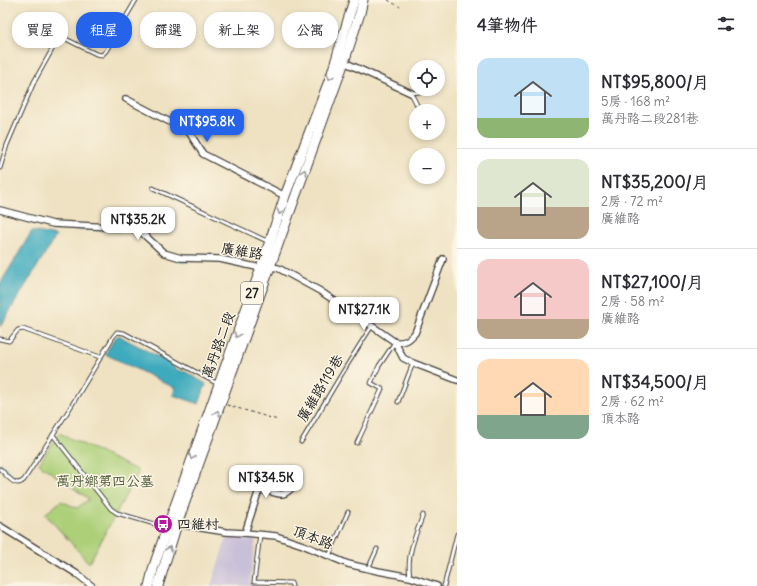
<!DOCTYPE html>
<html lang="zh-TW">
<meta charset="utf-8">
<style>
body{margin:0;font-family:Delius,"LXGW WenKai TC",sans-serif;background:#f2f2f3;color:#2b2b33;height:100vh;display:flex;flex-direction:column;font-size:15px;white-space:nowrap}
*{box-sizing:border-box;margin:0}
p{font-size:13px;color:#7c7c81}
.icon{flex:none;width:22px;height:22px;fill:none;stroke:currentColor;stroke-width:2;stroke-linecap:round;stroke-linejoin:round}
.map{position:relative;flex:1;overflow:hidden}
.drawer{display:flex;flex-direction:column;background:#fff;width:300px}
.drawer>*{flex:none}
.banner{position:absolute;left:12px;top:12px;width:380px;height:36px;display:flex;gap:8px}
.buttons{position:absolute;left:409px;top:60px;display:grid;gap:8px}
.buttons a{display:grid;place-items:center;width:36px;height:36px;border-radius:50%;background:#fff;box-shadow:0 2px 6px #0003;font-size:20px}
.price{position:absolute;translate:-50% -34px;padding:0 9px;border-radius:8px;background:#fff;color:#222;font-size:13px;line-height:26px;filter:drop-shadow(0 1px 2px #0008)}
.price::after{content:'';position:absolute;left:50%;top:24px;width:12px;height:9px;margin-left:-6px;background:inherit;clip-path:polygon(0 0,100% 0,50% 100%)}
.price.current{background:#2563eb;color:#fff}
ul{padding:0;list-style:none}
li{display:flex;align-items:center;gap:12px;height:100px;padding:0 20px}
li+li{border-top:1px solid #e1e1e2}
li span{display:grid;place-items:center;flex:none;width:112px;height:80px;border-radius:12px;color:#555}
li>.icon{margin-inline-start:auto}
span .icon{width:48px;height:48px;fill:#fffc;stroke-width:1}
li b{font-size:17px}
h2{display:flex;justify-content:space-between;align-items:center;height:48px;padding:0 20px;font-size:17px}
.tag{padding:0 14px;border-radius:16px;background:#fff;box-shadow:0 2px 6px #0003;font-size:14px;line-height:36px}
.tag.current{background:#2563eb;color:#fff}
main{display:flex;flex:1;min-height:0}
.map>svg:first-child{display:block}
.industrial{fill:#c8bfd8}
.green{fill:#accf78;stroke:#64764a}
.water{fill:#3eaabe;stroke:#2d636d}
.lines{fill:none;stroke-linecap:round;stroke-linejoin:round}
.stream{stroke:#3eaabe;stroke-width:1.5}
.service-casing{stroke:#3c3a35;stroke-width:5}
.minor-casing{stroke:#3c3a35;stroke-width:8}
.primary-casing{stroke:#3c3a35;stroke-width:11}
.path{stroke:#3c3a35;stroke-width:1;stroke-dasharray:3 3;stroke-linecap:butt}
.service{stroke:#fff;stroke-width:3}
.minor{stroke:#fff;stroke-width:5.5}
.primary{stroke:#fff;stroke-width:9}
.oneway{stroke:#999}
.labels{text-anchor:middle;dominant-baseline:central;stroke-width:3;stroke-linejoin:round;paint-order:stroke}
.shield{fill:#fcf5e5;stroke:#5f5d58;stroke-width:1}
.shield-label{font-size:13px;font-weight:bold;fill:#1c1c1c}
.street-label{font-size:14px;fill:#1c1c1c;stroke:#fcf5e5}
.park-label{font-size:14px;fill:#4e5b3c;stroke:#fcf5e5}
.poi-label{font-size:14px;fill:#1c1c1c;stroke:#fcf5e5;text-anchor:start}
</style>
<main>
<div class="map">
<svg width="457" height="586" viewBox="0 0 457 586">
<rect width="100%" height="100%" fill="#fcf5e5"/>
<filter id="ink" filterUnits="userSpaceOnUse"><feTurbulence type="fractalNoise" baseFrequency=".025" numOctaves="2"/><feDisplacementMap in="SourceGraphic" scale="8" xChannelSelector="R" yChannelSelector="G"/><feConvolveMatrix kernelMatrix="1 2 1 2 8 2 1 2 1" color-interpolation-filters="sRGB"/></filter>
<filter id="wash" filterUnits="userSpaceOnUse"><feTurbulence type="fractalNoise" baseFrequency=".012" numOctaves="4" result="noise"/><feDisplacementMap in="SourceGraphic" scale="16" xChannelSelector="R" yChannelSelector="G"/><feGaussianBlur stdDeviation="0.9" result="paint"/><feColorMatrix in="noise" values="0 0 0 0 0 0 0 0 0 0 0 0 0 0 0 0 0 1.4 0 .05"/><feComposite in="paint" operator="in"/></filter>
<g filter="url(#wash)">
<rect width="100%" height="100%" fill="#efe2c2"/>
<!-- industrial -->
<polygon class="industrial" points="227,536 256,536 250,583 266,586 211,586"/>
<!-- green -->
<polygon class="green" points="59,433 139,471 89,563 45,514 61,501 77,508 89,499 39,464"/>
<!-- water -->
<g class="water">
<polygon points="32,231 56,236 0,327 0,284"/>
<polygon points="119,335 125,339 168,362 177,370 186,372 206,384 199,404 173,395 175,388 105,354 115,338"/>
</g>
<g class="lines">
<!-- stream -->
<g class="stream">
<polyline points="0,213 50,227 137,232"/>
<polyline points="143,237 159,254 182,262 188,261"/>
<polyline points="214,261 232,264"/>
<polyline points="0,463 14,477"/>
</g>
</g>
</g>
<g filter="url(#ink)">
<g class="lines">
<defs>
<g id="service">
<polyline points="417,105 411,93 429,91"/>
<polyline points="0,168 7,145 34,82 58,39 62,37 96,54 102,55 106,51 136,0"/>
<polyline points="153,188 269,242"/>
<polyline points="0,339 9,341 18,330 23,329 100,357"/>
<polyline points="398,402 413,363"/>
<polyline points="53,435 111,509 117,513 165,527"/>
<path d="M301,442c24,-39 46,-79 71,-116"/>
<polyline points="357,443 382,389 371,383 379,366 395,342"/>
<path d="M0,469c7,6 15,20 24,11l46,-72 43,-71 4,-5 7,1 94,51"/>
<polyline points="260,534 254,582 291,583 292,586"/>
<polyline points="329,556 348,512"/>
<polyline points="368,569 377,549"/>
<path d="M410,576c-4,-20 6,-42 13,-61"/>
<polyline points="444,586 457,534"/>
</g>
<g id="minor">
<polyline points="344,62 411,93"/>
<polyline points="126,99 189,132 203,154 285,196"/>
<polyline points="0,210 53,224 132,228 140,231 164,253 181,258 220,259 261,268 270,267 278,268 320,291 372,326 395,342 403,358 413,363 457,380"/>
<path d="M395,342c10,1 14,-2 20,-9l28,-74"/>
<polyline points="177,524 226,532 245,533 276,536 303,545 348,564 378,571 410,577 437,586"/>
<polyline points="0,526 77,574 92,586"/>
<path d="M245,533l13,-40 3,-3c14,0 21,11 31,-3"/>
</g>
<g id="primary">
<polyline points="149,586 154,566 167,528 261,268 285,196 332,73 354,0"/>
<polyline points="158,586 177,524 344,62 360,13 363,0"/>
</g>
</defs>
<!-- service casing -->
<use href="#service" class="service-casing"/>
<!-- minor casing -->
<use href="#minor" class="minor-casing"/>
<!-- primary casing -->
<use href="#primary" class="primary-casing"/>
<!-- path -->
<g class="path">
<polyline points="388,0 400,7"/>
<polyline points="227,405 278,420"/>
</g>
<!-- service -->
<use href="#service" class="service"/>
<!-- minor -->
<use href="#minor" class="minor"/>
<!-- primary -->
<use href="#primary" class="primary"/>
</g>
<!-- one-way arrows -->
<defs><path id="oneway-chevron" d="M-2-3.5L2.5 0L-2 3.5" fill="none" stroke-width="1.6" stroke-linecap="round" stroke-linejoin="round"/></defs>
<g class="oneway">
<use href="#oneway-chevron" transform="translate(330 77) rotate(110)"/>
<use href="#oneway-chevron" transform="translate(304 172) rotate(-70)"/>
<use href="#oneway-chevron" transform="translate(280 212) rotate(109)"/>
<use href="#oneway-chevron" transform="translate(237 335) rotate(110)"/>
<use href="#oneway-chevron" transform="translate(217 413) rotate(-70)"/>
<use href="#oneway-chevron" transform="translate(192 457) rotate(110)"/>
<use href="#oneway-chevron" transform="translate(169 549) rotate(-73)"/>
</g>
</g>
<!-- icons -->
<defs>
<symbol id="bus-disc" viewBox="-11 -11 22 22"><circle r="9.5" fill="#b5179e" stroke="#fcf5e5"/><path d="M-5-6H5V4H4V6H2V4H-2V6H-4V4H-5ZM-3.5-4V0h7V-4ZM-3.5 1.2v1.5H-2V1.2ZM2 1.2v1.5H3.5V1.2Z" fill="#fff"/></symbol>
</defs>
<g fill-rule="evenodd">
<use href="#bus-disc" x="152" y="513" width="22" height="22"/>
</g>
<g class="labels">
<!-- shield labels -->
<rect class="shield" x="241" y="282" width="22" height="22" rx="3"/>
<g class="shield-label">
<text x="252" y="293">27</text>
</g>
<!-- street labels -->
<g class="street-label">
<text transform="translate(242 251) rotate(9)">廣維路</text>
<text transform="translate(218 345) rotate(-70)">萬丹路二段</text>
<text transform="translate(320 388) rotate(-59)">廣維路119巷</text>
<text transform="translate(313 537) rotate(21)">頂本路</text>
</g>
<!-- park labels -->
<g class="park-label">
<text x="105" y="481">萬丹鄉第四公墓</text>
</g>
<!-- poi labels -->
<g class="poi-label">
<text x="177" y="524">四維村</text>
</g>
</g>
</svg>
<div class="buttons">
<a><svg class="icon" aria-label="locate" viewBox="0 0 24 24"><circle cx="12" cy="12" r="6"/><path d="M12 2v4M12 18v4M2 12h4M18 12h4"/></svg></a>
<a>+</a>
<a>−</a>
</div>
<b class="price current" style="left:207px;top:143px">NT$95.8K</b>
<b class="price" style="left:138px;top:241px">NT$35.2K</b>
<b class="price" style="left:364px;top:331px">NT$27.1K</b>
<b class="price" style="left:266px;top:499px">NT$34.5K</b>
<div class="banner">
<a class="tag">買屋</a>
<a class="tag current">租屋</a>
<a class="tag">篩選</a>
<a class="tag">新上架</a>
<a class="tag">公寓</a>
</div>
</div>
<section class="drawer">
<h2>4筆物件<svg class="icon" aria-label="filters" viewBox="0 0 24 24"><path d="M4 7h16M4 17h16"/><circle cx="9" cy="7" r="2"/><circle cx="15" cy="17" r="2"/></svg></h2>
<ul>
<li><span style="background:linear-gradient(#bfe0f5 75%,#8fb573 0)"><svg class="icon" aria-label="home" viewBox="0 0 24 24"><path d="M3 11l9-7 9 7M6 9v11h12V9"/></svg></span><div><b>NT$95,800/月</b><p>5房 · 168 m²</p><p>萬丹路二段281巷</p></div></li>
<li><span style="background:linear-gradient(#dfe7d0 60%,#b9a48a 0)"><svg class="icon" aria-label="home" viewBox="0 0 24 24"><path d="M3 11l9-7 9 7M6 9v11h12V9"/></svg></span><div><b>NT$35,200/月</b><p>2房 · 72 m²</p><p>廣維路</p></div></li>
<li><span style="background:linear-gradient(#f6c9c9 75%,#b9a48a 0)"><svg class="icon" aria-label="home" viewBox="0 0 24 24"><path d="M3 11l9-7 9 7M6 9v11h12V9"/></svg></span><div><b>NT$27,100/月</b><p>2房 · 58 m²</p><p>廣維路</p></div></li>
<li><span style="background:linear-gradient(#ffd9b3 70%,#7fa58c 0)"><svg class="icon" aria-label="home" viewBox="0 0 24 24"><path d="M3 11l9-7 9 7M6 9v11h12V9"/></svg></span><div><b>NT$34,500/月</b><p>2房 · 62 m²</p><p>頂本路</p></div></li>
</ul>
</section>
</main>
